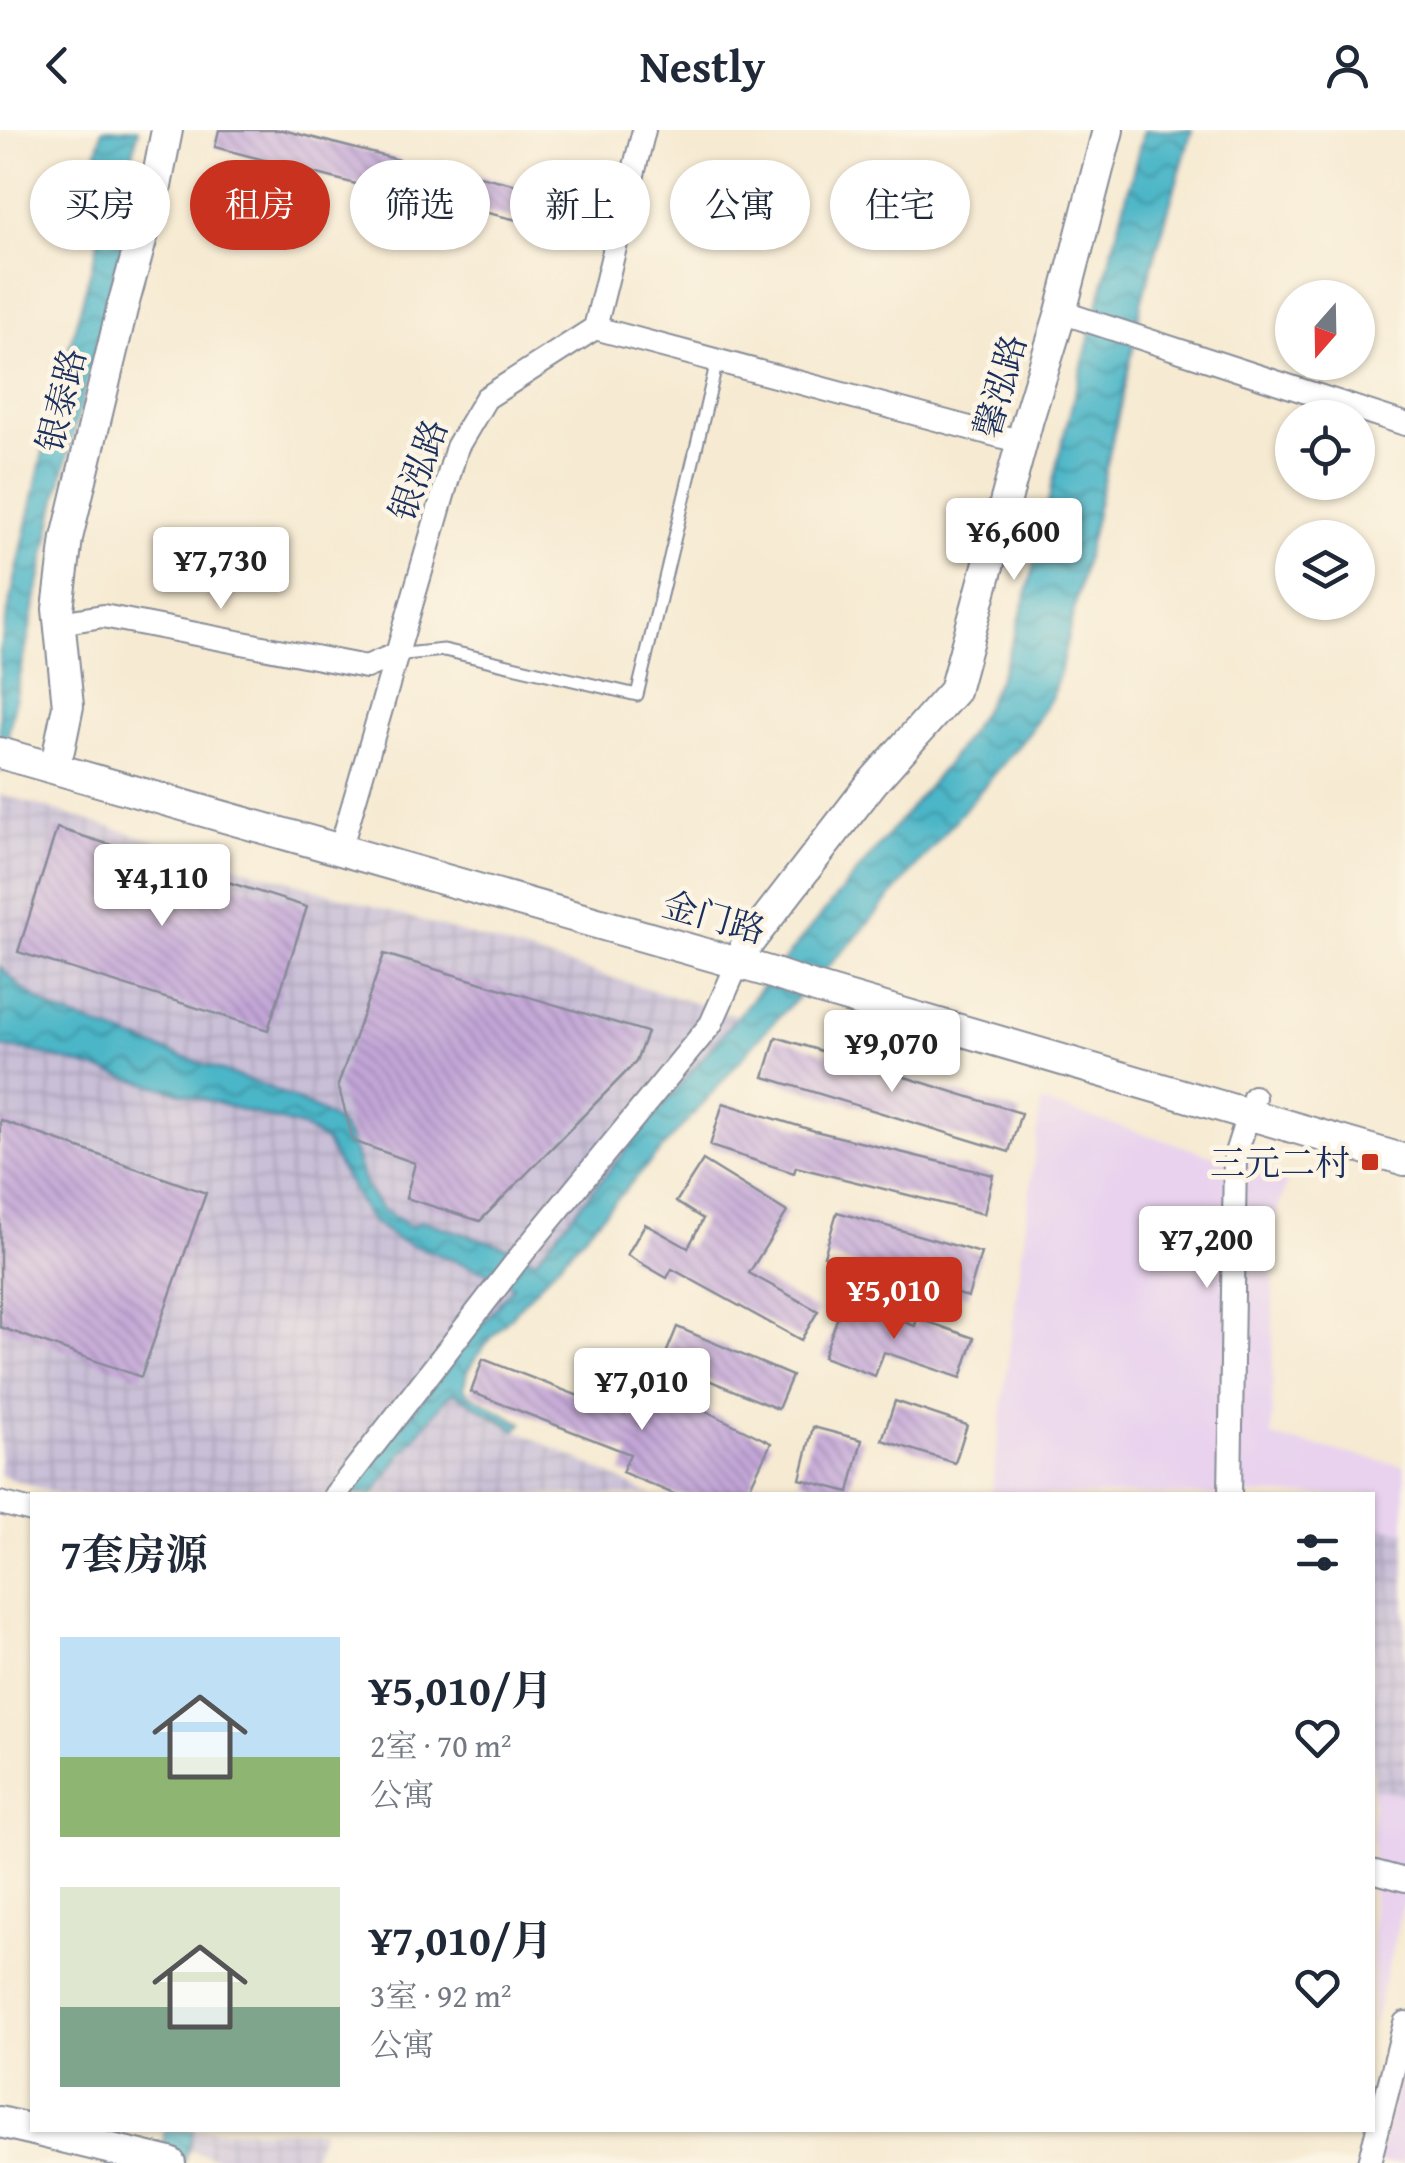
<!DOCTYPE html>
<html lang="zh">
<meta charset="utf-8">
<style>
body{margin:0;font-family:"Gentium Book Plus","Noto Serif SC",serif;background:#f2f2f3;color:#1f2937;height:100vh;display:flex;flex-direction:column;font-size:38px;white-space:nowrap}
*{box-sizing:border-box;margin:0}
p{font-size:32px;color:#747a83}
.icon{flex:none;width:55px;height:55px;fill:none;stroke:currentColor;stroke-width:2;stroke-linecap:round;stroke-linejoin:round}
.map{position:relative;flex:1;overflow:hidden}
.details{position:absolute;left:30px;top:1362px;width:1345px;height:640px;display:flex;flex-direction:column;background:#fff;border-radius:0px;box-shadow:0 2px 8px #0004}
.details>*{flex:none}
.banner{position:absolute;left:30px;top:30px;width:1345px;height:90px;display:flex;gap:20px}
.needle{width:65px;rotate:200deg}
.controls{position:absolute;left:1275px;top:150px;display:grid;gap:20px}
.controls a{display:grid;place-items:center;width:100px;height:100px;border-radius:50%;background:#fff;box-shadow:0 2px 8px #0004;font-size:50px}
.price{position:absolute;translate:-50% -85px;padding:0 22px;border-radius:10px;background:#fff;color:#222;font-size:32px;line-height:65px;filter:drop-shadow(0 2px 5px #0008)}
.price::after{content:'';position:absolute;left:50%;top:60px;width:30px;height:22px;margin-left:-15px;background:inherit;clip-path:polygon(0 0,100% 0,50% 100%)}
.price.current{background:#c8321e;color:#fff}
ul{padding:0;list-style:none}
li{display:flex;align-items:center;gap:30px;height:250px;padding:0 30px}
li span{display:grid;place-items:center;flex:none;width:280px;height:200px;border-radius:0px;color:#555}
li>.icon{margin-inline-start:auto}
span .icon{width:120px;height:120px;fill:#fffc;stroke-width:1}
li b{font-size:42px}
h2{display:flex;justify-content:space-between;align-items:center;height:120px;padding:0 30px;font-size:42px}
.tag{padding:0 35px;border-radius:45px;background:#fff;box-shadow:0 2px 8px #0004;font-size:35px;line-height:90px}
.tag.current{background:#c8321e;color:#fff}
header{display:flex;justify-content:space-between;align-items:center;height:130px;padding:0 30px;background:#fff;font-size:45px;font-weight:700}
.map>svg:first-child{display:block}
.built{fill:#e8d2ee}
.industrial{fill:url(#industrial-grid)}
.water{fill:url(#water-waves);stroke:#337292;stroke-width:2.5}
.building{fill:url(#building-back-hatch)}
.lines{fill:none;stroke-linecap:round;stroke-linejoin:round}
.lane-casing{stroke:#888c98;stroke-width:15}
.street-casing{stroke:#888c98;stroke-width:26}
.secondary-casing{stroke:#888c98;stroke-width:34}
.lane{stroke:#fff;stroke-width:11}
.street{stroke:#fff;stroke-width:22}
.secondary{stroke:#fff;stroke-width:30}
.poi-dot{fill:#c8321e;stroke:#fcf5e5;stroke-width:4}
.labels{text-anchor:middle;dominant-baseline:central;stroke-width:9;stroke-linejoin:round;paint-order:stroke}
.street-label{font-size:35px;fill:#1b2f5e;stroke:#fcf5e5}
.poi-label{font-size:35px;fill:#1b2f5e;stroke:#fcf5e5;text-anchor:end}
</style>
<header><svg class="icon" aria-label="back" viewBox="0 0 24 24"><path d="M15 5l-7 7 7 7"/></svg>Nestly<svg class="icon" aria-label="person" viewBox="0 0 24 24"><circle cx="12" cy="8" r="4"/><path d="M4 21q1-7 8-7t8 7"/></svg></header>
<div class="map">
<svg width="1405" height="2033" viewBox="0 0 1405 2033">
<defs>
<pattern id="industrial-grid" width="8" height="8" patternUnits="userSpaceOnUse" patternTransform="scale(2.5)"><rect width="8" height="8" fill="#c9bfd7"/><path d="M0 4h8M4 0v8" fill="none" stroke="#aca4bb"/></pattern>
<pattern id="water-waves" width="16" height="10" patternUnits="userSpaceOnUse" patternTransform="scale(2.5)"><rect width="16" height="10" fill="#4bb6c7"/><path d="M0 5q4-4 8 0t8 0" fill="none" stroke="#3e94a5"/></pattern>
<pattern id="building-back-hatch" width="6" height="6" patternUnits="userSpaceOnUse" patternTransform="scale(2.5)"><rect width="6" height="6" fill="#c3a6d7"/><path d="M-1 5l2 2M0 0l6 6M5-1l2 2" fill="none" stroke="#9e88b2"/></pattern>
</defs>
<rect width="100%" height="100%" fill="#fcf5e5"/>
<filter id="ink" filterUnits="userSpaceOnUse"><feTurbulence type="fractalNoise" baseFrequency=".01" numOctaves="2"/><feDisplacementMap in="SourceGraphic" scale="20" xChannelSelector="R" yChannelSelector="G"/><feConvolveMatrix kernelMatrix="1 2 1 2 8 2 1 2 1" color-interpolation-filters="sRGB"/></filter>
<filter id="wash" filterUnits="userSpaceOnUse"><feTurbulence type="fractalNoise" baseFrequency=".0048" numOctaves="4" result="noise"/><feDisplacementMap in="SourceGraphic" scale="40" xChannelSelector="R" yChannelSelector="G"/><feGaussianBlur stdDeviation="2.25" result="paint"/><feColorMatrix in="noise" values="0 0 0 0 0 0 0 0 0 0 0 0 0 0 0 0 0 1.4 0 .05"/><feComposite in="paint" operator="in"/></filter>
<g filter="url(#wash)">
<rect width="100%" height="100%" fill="#f6ead2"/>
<!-- built -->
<g class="built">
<polygon points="1041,972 1288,1049 1274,1091 1272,1307 1405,1336 1405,1402 1373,1395 1372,1365 991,1365"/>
<polygon points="1373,1658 1405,1665 1405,1766 1373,1897"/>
<polygon points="1399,1949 1405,1951 1405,2033 1378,2033"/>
</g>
<!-- industrial -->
<g class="industrial">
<polygon points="0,664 738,886 473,1204 346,1365 60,1365 0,1345"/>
<polygon points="454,1263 516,1300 651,1365 373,1365 400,1326 448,1266"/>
<polygon points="1372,1395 1405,1402 1405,1665 1373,1658"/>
<polygon points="193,2000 323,2000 311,2033 234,2033 188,2020"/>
</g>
<!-- water -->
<g class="water">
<polygon points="102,0 138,0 124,68 121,119 56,372 0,643 0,518 54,273 97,118 98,103 93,41"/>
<path d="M1144,0h48l-51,173 -8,46 -73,323 -9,26 -22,35 -175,207 -89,91 -58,68 -223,247 -17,25 -3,17 5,6 53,29 -6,7 -62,-37 -6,3 -48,60 -27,39h-27l167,-209 -16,-10 -99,-36 -24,-17 -8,-9 -41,-73 -23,-14 -270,-76 -32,-4v-81l20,21 35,24 220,79 45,21 17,11 5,6 11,19 13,40 7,11 9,11 28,18 13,-6 90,28 22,11 411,-495c15,-21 31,-41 42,-64 39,-76 54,-179 75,-262 26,-103 54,-206 81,-309z"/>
<polygon points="165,2000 193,2000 184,2033 159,2033"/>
</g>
<g id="blocks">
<!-- building -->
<g class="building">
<polygon points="219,0 283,0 399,30 390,63 215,17"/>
<polygon points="434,35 554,64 546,97 426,68"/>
<polygon points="57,698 307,777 268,900 18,822"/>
<polygon points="384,824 647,902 636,932 480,1091 406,1068 415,1033 353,1011 338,955"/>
<polygon points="776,907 1021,983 1009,1022 764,947"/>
<polygon points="723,973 815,1001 993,1045 984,1084 796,1037 794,1043 710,1016"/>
<polygon points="0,990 206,1063 141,1247 0,1197"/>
<polygon points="703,1030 787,1082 749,1143 818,1181 801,1210 672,1139 667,1148 627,1125 645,1094 688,1118 703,1089 676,1072"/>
<polygon points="837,1082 981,1123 968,1167 824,1126"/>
<polygon points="844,1170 915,1196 917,1188 974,1208 961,1248 884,1222 875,1246 823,1227"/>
<polygon points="677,1197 792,1246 778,1279 663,1231"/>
<polygon points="483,1229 625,1284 640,1252 646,1252 771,1313 746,1365 676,1365 622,1342 630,1324 471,1262"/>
<polygon points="895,1271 967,1295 955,1333 882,1310"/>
<polygon points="813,1297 862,1310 849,1362 800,1349"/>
</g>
</g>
</g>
<g filter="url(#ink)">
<use href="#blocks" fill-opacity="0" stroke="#888c98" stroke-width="2.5"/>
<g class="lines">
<defs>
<polyline id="lane" points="395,525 444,520 637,565 717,231"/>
<g id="street">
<polyline points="1061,182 1405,294"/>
<polyline points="595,198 1022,312"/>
<polyline points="59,493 103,486 366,537 395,525"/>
<polyline points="345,703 457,317 486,268 595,198 644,0"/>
<polyline points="335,1365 526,1119 711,894 743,822"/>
<polyline points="1230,1365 1235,1026 1254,967"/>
<polyline points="0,1373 32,1381"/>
<polyline points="1372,1741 1405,1750"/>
<polyline points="1369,2033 1405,1893"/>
</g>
<g id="secondary">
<polyline points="59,620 68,576 58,479 67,408 122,179 156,56 167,0"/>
<polyline points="0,623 769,842 816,858 1405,1030"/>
<polyline points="745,817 872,653 954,561 1028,289 1061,182 1108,0"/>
<polyline points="0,1992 170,2033"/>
</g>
</defs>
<!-- lane casing -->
<use href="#lane" class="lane-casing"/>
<!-- street casing -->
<use href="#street" class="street-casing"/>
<!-- secondary casing -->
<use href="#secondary" class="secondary-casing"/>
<!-- lane -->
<use href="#lane" class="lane"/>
<!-- street -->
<use href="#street" class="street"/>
<!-- secondary -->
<use href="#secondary" class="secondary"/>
</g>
</g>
<!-- markers -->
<rect class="poi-dot" x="1360" y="1022" width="20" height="20" rx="5"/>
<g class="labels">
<!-- street labels -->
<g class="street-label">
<text transform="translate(1000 256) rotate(-74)">馨泓路</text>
<text transform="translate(61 270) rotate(-76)">银泰路</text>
<text transform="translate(418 340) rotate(-70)">银泓路</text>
<text transform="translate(714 787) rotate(16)">金门路</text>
</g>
<!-- poi labels -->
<g class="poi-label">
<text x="1350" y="1032">三元二村</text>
</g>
</g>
</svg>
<div class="controls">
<a><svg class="needle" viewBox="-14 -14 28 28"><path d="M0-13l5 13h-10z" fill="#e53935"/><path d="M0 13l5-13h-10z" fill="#747a83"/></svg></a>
<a><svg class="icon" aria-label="locate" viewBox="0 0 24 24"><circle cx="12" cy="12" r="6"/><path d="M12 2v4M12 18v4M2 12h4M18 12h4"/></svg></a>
<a><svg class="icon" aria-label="layers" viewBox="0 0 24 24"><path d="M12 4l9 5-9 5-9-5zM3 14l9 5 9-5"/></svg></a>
</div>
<b class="price" style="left:1014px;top:453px">¥6,600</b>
<b class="price" style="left:221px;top:482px">¥7,730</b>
<b class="price" style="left:162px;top:799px">¥4,110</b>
<b class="price" style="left:892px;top:965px">¥9,070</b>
<b class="price" style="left:1207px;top:1161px">¥7,200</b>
<b class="price current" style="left:894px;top:1212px">¥5,010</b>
<b class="price" style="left:642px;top:1303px">¥7,010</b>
<div class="banner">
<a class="tag">买房</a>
<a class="tag current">租房</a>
<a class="tag">筛选</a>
<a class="tag">新上</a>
<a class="tag">公寓</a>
<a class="tag">住宅</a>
</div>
<section class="details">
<h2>7套房源<svg class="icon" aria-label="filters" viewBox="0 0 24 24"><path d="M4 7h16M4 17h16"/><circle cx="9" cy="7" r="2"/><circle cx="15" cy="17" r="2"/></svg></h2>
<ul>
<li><span style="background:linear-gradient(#bfe0f5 60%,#8fb573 0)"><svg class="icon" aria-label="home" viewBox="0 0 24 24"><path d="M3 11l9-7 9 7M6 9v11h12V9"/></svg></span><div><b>¥5,010/月</b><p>2室 · 70 m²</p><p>公寓</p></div><svg class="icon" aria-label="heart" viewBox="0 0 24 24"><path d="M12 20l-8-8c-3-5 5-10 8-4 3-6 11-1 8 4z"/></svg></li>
<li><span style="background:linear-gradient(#dfe7d0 60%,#7fa58c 0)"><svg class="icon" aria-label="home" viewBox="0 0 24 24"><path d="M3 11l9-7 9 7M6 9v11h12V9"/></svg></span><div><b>¥7,010/月</b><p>3室 · 92 m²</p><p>公寓</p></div><svg class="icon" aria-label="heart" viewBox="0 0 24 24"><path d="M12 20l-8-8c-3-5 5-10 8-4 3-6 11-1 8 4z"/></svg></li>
</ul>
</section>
</div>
